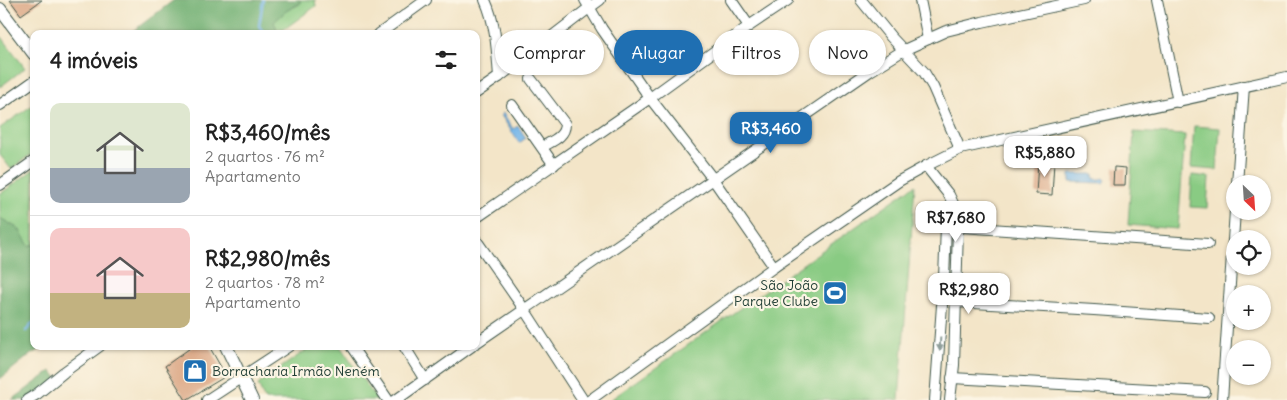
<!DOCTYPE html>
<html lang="pt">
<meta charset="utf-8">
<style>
body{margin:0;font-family:Delius,sans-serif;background:#f2f2f2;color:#222;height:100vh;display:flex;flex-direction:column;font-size:19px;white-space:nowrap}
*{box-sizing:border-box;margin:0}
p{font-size:16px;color:#767676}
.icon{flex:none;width:28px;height:28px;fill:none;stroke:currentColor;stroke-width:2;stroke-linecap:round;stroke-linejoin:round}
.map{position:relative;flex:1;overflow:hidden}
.panel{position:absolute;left:30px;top:30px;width:450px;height:320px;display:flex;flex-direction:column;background:#fff;border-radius:10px;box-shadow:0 1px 4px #0004}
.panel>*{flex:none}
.top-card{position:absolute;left:495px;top:30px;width:475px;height:45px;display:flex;gap:10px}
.needle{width:32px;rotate:155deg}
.fabs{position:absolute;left:1226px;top:175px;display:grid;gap:10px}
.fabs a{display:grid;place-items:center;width:45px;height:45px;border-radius:50%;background:#fff;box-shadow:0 1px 4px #0004;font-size:25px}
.price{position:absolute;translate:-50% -42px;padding:0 11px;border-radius:10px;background:#fff;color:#222;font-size:16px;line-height:32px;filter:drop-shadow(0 1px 2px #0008)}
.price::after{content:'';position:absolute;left:50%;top:30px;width:15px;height:11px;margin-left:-8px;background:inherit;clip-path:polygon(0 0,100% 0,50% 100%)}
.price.on{background:#1f6fb2;color:#fff}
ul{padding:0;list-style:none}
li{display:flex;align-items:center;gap:15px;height:125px;padding:0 20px}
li+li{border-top:1px solid #e0e0e0}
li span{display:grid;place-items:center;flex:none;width:140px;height:100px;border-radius:10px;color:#555}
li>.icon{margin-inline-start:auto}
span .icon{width:60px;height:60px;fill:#fffc;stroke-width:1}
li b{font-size:21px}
h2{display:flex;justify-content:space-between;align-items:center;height:60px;padding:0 20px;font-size:21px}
.tag{padding:0 18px;border-radius:22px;background:#fff;box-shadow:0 1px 4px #0004;font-size:18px;line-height:45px}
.tag.on{background:#1f6fb2;color:#fff}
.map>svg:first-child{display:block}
.green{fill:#89cb83;stroke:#54845c}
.forest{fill:#6eaf71;stroke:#467652}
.water{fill:#74b5e9;stroke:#4a798e}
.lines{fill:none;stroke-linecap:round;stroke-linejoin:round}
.stream{stroke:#74b5e9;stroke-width:2.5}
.building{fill:#dba785}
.minor-casing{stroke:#3f564a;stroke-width:12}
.major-casing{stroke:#3f564a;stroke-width:14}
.minor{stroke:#fff;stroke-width:10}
.major{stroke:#fff;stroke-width:12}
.oneway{fill:#8f9e9a}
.labels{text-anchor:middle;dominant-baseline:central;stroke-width:4.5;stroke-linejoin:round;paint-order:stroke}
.poi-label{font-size:14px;fill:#1f3d34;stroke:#fcf5e5;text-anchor:end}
</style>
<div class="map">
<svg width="1287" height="400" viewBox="0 0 1287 400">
<rect width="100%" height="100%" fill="#fcf5e5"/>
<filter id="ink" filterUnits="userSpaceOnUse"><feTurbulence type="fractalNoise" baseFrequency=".02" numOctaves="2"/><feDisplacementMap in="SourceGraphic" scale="10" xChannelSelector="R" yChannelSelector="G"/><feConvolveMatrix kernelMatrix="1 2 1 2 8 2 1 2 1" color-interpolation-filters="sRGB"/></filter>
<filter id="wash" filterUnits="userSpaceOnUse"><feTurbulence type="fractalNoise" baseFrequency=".0096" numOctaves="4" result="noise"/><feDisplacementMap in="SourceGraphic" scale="20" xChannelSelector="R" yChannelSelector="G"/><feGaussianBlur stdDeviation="1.12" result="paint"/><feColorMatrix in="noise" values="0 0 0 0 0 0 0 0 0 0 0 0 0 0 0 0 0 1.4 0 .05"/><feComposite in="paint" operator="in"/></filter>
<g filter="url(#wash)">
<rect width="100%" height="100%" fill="#f3e5c8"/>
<!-- green -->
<g class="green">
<polygon points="300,0 315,0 316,6 283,30 277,29 273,22 286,11 300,4"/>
<polygon points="2,37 25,68 0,87 0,38"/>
<polygon points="34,104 34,152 11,169 0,155 0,128"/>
<polygon points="1194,126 1220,128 1217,170 1191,168"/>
<polygon points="1134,132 1185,135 1178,229 1128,225"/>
<polygon points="34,169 34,244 29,246 19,229 0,218 0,194"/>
<polygon points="1192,175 1209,177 1207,208 1190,207"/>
<polygon points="915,185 899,400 610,400"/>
<polygon points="312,346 340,346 377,400 265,400 258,385 266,378"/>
</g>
<!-- forest -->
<g class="forest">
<polygon points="174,0 300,0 300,3 286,11 274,22 277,29 276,34 266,33 260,27 260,34 129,34"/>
<polygon points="0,218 19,229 29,246 34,244 34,346 42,346 42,348 30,355 0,379"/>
<path d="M51,371l5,5 1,6c-5,8 -17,17 -28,18 -6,0 -12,0 -17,0z"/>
</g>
<!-- water -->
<g class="water">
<polygon points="503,113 513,129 518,126 526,138 519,143 501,115"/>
<polygon points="1070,174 1094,174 1094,179 1101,179 1104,178 1106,180 1104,183 1070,182"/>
</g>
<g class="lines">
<!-- stream -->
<g class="stream">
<polyline points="263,0 259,26 262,30 267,34"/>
<polyline points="26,331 34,322"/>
</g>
</g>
<g id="blocks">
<!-- building -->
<g class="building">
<polygon points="10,0 42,0 21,15"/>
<polygon points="1038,161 1054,162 1052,195 1036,194"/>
<polygon points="1114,167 1126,168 1125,185 1113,185"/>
<polygon points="193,346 209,346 226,376 186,400 165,366"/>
</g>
</g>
</g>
<g filter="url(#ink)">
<use href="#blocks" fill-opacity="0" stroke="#3f564a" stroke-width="1"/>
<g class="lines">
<defs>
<g id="minor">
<path d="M485,0c11,24 12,51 14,77"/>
<polyline points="585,0 602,29 650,98 713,179 774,267"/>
<polyline points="731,0 749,26"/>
<polyline points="861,0 891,37 924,72 933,87 960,149"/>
<polyline points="920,0 928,39"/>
<polyline points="1157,0 1178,102"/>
<polyline points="379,34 426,0"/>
<path d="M531,79l34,45c0,13 -13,17 -23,23"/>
<polyline points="476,93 499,77 589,8 600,0"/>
<polyline points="0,105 34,81"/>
<polyline points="512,105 554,165"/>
<polyline points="926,166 949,195 957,212"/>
<polyline points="1237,184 1244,86"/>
<polyline points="0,185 34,161"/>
<circle cx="954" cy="221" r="9"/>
<polyline points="476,218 650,98 749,26 788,0"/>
<polyline points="961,227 1208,244"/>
<polyline points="476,240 524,309 583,400"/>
<polyline points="957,302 1094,310 1209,318"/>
<polyline points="476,343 870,71 904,50 946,31 982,22 1084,0"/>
<polyline points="351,346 388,400"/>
<polyline points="404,346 425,380"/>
<polyline points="952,378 1205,392"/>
<polyline points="27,400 37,394 64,372 100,346"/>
<polyline points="207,400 289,346"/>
<polyline points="396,400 472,346"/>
<polyline points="590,400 774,267 899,181 926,166 960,149 1287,77"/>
<polyline points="935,400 944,278 946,226"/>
<polyline points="950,400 954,365 958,229"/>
<polyline points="1222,400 1235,211"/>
</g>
<g id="major">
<polyline points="0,9 34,54"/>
<polyline points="226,346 252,400"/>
</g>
</defs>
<!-- minor casing -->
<use href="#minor" class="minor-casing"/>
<!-- major casing -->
<use href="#major" class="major-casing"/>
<!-- minor -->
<use href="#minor" class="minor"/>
<!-- major -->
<use href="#major" class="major"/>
</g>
<!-- one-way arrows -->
<defs><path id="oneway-solid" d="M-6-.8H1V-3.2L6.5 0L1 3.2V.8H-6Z" transform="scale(1.25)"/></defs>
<use class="oneway" href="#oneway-solid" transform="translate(940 344) rotate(93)"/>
</g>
<!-- icons -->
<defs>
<symbol id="stadium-square" viewBox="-11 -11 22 22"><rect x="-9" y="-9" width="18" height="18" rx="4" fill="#1f6fb2" stroke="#fcf5e5"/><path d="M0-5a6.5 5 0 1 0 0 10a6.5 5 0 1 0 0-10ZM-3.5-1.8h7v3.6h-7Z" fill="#fff"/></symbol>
<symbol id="shop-square" viewBox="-11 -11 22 22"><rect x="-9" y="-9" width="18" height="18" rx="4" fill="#1f6fb2" stroke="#fcf5e5"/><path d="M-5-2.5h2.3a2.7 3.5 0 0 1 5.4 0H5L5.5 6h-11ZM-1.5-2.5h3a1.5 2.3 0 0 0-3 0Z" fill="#fff"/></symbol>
</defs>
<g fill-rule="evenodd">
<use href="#stadium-square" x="821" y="279" width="28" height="28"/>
<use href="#shop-square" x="181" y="357" width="28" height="28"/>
</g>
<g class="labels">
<!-- poi labels -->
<g class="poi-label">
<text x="818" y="285">São João<tspan x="818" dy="16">Parque Clube</tspan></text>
<text x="212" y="371" text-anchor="start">Borracharia Irmão Neném</text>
</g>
</g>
</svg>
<div class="fabs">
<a><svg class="needle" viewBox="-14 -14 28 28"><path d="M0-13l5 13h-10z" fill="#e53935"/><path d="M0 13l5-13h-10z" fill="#767676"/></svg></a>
<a><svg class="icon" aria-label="locate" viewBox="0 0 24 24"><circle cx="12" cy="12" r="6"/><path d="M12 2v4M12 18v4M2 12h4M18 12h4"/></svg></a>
<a>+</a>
<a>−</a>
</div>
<b class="price on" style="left:771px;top:154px">R$3,460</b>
<b class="price" style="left:1045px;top:178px">R$5,880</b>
<b class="price" style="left:956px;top:243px">R$7,680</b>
<b class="price" style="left:969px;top:315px">R$2,980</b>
<div class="top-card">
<a class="tag">Comprar</a>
<a class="tag on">Alugar</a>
<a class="tag">Filtros</a>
<a class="tag">Novo</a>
</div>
<section class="panel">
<h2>4 imóveis<svg class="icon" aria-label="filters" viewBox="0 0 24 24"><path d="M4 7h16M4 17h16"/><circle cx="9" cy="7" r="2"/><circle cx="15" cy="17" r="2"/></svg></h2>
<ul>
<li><span style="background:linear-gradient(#dfe7d0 65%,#9aa5b1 0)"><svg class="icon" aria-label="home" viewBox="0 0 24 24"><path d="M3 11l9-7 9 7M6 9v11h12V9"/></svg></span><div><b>R$3,460/mês</b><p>2 quartos · 76 m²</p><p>Apartamento</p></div></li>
<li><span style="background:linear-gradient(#f6c9c9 65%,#c2b280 0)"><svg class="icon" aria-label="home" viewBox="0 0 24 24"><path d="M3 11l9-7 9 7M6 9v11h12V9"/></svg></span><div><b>R$2,980/mês</b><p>2 quartos · 78 m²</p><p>Apartamento</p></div></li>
</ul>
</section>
</div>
